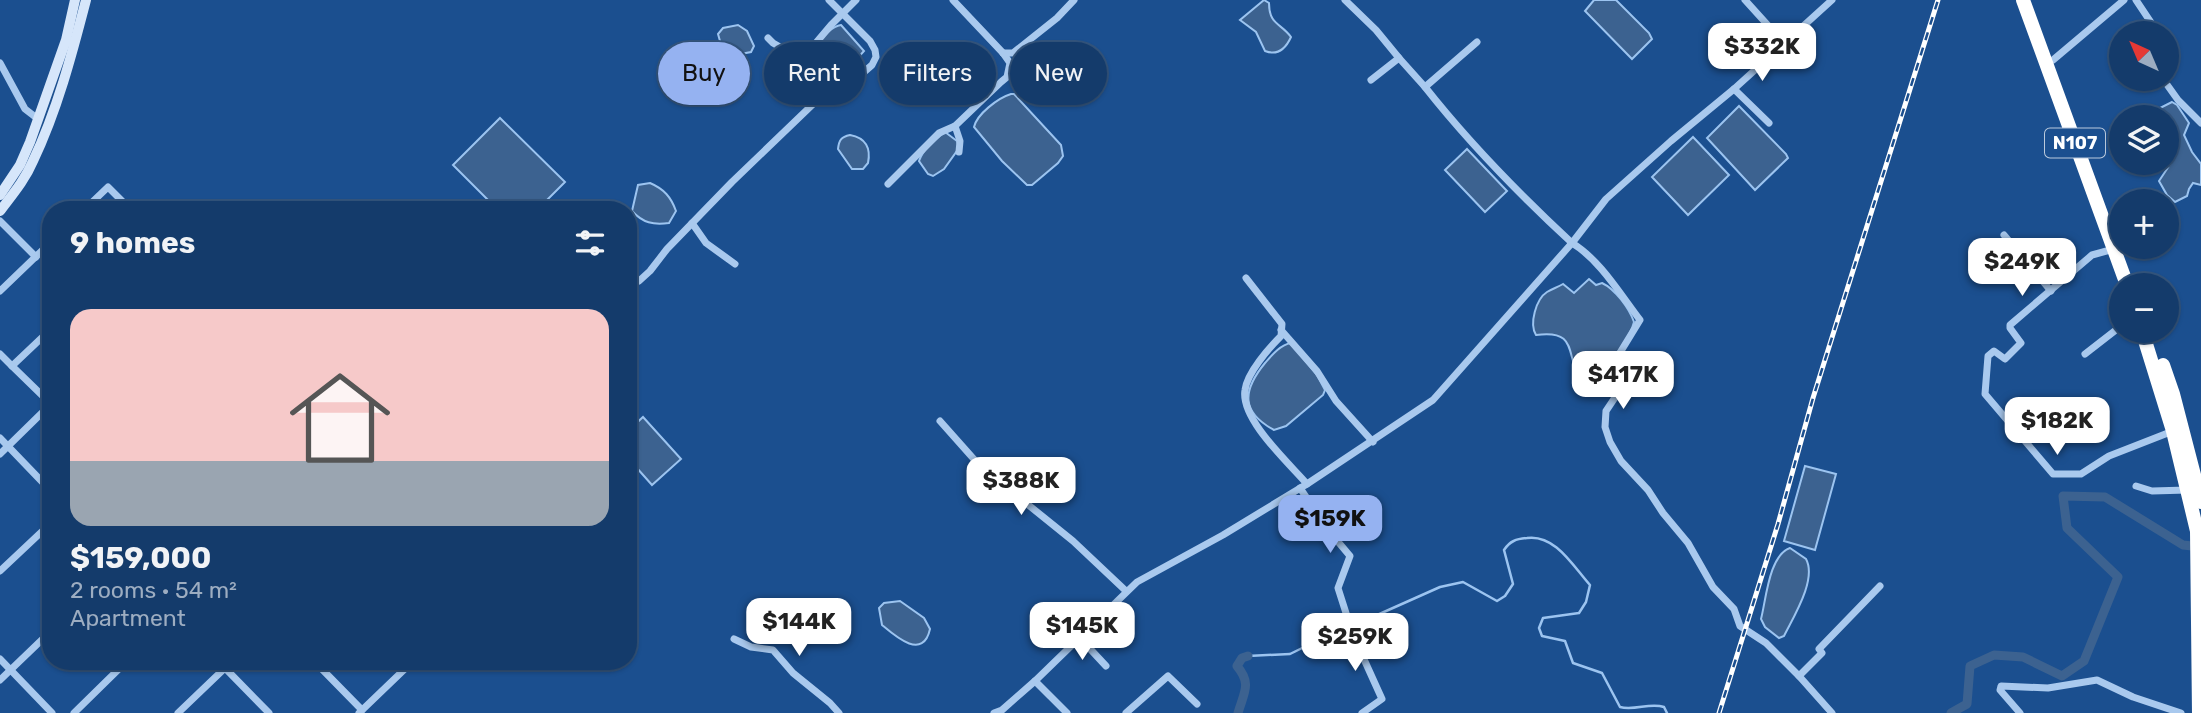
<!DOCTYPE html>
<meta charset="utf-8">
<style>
body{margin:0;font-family:Rubik,sans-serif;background:#214673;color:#f1f3f6;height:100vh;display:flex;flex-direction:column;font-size:26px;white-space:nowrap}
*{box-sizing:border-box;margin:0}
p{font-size:23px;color:#9dadc1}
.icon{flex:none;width:38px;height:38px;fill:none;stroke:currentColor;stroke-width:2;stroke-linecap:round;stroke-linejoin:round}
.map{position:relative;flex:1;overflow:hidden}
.sheet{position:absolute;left:42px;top:201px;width:595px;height:469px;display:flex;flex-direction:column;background:#143b6b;border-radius:28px;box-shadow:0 2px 5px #0004,0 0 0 2px #33557e}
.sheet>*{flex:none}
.top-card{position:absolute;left:658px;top:42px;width:665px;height:63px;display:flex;gap:14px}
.needle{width:46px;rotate:316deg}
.tools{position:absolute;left:2109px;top:21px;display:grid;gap:14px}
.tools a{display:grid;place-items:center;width:70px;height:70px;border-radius:50%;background:#143b6b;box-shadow:0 2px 5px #0004,0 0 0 2px #33557e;font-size:35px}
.price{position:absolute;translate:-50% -60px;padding:0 16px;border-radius:14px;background:#fff;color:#222;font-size:23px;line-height:46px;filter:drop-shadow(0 2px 4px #0008)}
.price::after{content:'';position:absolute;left:50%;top:42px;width:21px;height:16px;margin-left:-10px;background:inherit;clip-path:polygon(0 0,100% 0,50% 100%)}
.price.on{background:#95b2f1;color:#111}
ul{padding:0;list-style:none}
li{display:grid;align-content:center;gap:14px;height:371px;padding:0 28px}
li+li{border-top:2px solid #33557e}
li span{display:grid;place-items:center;height:217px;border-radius:21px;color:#555}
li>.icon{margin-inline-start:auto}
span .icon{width:126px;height:126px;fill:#fffc;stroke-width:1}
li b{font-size:30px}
h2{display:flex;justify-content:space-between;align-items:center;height:84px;padding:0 28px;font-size:30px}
.pill{padding:0 24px;border-radius:32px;background:#143b6b;box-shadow:0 2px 5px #0004,0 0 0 2px #33557e;font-size:24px;line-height:63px}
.pill.on{background:#95b2f1;color:#111}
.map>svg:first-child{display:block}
.water{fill:#3c6290;stroke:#9cc4f0;stroke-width:2}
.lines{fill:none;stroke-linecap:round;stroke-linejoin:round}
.stream{stroke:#9cc4f0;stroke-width:2.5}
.canal{stroke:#3c6290;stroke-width:9}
.street{stroke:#a9c9ee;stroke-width:7}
.secondary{stroke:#d6e6fa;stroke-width:10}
.highway{stroke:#fff;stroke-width:14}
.rail-casing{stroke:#fff;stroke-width:5}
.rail{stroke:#1b4f8f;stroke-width:2.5;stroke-dasharray:8;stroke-linecap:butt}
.labels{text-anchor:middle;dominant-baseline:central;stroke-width:5;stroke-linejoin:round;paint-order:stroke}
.shield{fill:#1b4f8f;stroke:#bbcadd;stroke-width:2}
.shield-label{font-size:18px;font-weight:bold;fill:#fff}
</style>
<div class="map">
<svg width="2201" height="713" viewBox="0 0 2201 713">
<rect width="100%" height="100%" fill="#1b4f8f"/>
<!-- water -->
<g class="water">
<path d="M1264,0l5,3c0,22 12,20 22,34 -5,11 -13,19 -26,14l-9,-19 -16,-12z"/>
<polygon points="1594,0 1616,0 1649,33 1652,39 1632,59 1585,11"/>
<polygon points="738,25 747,31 754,46 751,52 735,55 722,48 718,34 723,28"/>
<path d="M841,25l23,26 -16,18 -8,-2 -21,-23c3,-8 14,-18 22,-19z"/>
<path d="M948,56l19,15 6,9 -24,19c-12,-4 -21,-14 -23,-27z"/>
<path d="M1011,94h3l47,51 2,11 -5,7 -26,22h-5l-25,-24 -28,-34c3,-13 24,-29 37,-33z"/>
<polygon points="2172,102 2177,105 2189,123 2184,135 2192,152 2201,164 2201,185 2193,183 2189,189 2187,196 2175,202 2167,195 2159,181 2173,160 2167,145 2166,117 2156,117 2160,108"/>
<polygon points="1739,106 1786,154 1788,158 1755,190 1707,138"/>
<polygon points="500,118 565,182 537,210 498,210 453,165"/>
<path d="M945,132l12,9 2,7 -15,21 -11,7 -5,-2 -9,-13c4,-12 17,-22 26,-29z"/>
<path d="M850,135c16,3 21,13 18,28l-5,6h-11l-14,-20c1,-9 3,-12 12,-14z"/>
<polygon points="1693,137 1729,175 1688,215 1652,177"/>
<polygon points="1467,149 1507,191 1485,212 1445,170"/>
<path d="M650,183c14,6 21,14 26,28l-7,12c-16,2 -26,0 -37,-12l6,-26z"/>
<path d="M1589,279l7,6 6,-2c13,6 27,25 32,39 -3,13 -21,40 -33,47 -6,3 -14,5 -21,8 -15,-21 -1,-48 -44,-42 -7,-11 0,-36 11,-43 5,-3 11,-5 16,-8l11,9z"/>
<path d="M1291,343l26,32 8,15 -2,5 -37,31 -12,4c-33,-18 -32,-39 -9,-67 7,-8 15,-18 26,-20z"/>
<polygon points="643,417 681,459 652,485 628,458 628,431"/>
<polygon points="1805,466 1836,474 1815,550 1784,541"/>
<path d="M1790,548l16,11c11,20 -12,57 -22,77l-5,2 -14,-11 -4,-8c5,-19 8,-64 29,-71z"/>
<path d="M900,601l24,17 6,11c-7,32 -35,7 -48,-4l-3,-17 5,-5z"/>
</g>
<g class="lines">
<!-- stream -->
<path class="stream" d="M1248,656l42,-2 51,-25 16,-5 83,-37 23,-5 34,19 8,-5 8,-12 -9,-34c6,-9 12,-11 23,-12 28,-4 46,28 63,47l-4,17 -7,11 -36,5 -4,10 3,8 23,5 8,22 29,10 18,34c15,4 30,-5 44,0l3,6"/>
<!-- canal -->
<g class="canal">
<path d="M1238,713c6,-21 14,-29 -1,-47l5,-8 6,-2"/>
<polyline points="1951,713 1967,704 1970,666 1994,655 2023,657 2062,676 2084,661 2118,577 2067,528 2063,496 2105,497 2183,545 2201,547"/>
</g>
<!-- street -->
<g class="street">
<polyline points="1345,0 1376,30 1399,58"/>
<polyline points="1745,0 1784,43"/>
<polyline points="2136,0 2158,33"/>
<polyline points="768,38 773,43 799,58 804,57 831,25 856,0"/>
<polyline points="1003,53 1013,53 1057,18 1074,0"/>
<polyline points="2053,60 2124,0"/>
<polyline points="0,63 25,109 38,119"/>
<polyline points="2163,79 2178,100 2201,123"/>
<polyline points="1371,80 1399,58 1425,87"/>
<polyline points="1734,89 1769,123"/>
<polyline points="955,126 960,141 959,152"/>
<polyline points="888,184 939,133 955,126 1001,82 1007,77 1010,63 1003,53 953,0"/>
<polyline points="84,210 108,187 131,210"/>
<polyline points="0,221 36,257"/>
<polyline points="692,223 706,243 735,264"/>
<polyline points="2004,235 2051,291"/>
<polyline points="2114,249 2092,255 2010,325 2010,328 2021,343 2005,359 1994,351 1988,356 1985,394 2053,474 2081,474 2109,456 2173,431"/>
<polyline points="628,284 639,281 650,271 667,249 732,182 835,83 864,72 872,65 876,57 875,50 870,41 829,0"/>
<polyline points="0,291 51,242"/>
<polyline points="51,329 12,366 51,404"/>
<polyline points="1281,330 1317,371 1336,401 1373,442"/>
<polyline points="0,354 12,366"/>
<polyline points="2085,354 2121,326"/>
<polyline points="940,421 980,466 1009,494 1011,496 1016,495 1073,541 1126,591"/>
<polyline points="0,438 51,491"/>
<polyline points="0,454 51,404"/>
<path d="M1307,484l126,-84 139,-157c-53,-49 -102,-99 -147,-156l52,-45"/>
<polyline points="2136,486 2152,491 2187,490"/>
<polyline points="1300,488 1329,531 1350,556 1338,588 1353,635 1382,699 1362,713"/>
<polyline points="0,571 51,523"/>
<polyline points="1079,637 1106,666"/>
<polyline points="734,639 751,647 773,650 793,673 830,703 839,713"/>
<polyline points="0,659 52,713"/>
<polyline points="218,662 225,668 231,662"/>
<polyline points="315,662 362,710"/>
<path d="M1799,676l-33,-33 -26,-17 -6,-17 -21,-22 -25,-44 -25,-30 -15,-23 -27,-29 -11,-19 -5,-15 1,-16 10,-15 2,-40 22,-36c-20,-26 -40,-60 -68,-77l34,-44 65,-58 63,-52 98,-89"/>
<polyline points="0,680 51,631"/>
<polyline points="1035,681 1067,713"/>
<polyline points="74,713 126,662"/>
<polyline points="178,713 225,668 269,713"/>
<polyline points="359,713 410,664"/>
<path d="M994,713l8,-3 33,-29 102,-99 86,-47 84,-51c-18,-21 -67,-65 -62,-94 2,-17 24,-42 36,-54l1,-12 -36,-46"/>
<polyline points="1126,713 1168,676 1197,704"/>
<polyline points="1832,713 1799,676 1822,653 1819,649 1880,586"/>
<polyline points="2020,713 2000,690 2001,686 2048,688 2097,680 2133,697 2181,713"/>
</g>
<!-- secondary -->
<g class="secondary">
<polyline points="0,195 20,165 30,142 66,40 75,0"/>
<path d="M0,211c12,-16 25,-31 33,-50 24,-50 39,-107 53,-161"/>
</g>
<!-- highway -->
<g class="highway">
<polyline points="2023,0 2127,285"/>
<polyline points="2142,331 2173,431 2197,531 2199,713"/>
<polyline points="2163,365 2173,394 2201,502"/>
</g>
<defs>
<polyline id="rail" points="1719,713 1778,524 1813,398 1938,0"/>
</defs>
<!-- rail casing -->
<use href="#rail" class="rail-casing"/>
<!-- rail -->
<use href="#rail" class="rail"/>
</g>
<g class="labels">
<!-- shield labels -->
<rect class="shield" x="2045" y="128.5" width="60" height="29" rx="5"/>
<g class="shield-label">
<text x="2075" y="143">N107</text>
</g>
</g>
</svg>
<div class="tools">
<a><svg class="needle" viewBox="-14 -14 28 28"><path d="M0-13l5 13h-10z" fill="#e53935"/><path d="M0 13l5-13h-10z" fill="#9dadc1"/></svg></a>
<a><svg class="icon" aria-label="layers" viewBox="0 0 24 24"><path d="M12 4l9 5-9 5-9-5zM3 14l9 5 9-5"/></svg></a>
<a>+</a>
<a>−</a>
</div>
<b class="price" style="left:1762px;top:83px">$332K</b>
<b class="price" style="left:2022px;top:298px">$249K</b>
<b class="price" style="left:1623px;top:411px">$417K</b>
<b class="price" style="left:2057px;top:457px">$182K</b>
<b class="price" style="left:1021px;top:517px">$388K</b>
<b class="price on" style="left:1330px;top:555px">$159K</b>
<b class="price" style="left:799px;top:658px">$144K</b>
<b class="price" style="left:1082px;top:662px">$145K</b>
<b class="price" style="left:1355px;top:673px">$259K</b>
<div class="top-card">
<a class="pill on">Buy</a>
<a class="pill">Rent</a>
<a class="pill">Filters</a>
<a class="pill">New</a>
</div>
<section class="sheet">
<h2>9 homes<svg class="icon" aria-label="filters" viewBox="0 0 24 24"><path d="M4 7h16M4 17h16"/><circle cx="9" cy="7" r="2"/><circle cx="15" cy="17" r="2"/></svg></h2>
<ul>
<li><span style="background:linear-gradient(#f6c9c9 70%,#9aa5b1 0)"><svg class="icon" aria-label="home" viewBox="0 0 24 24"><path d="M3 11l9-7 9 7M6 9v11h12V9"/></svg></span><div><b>$159,000</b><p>2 rooms · 54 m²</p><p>Apartment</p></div></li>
</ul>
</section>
</div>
